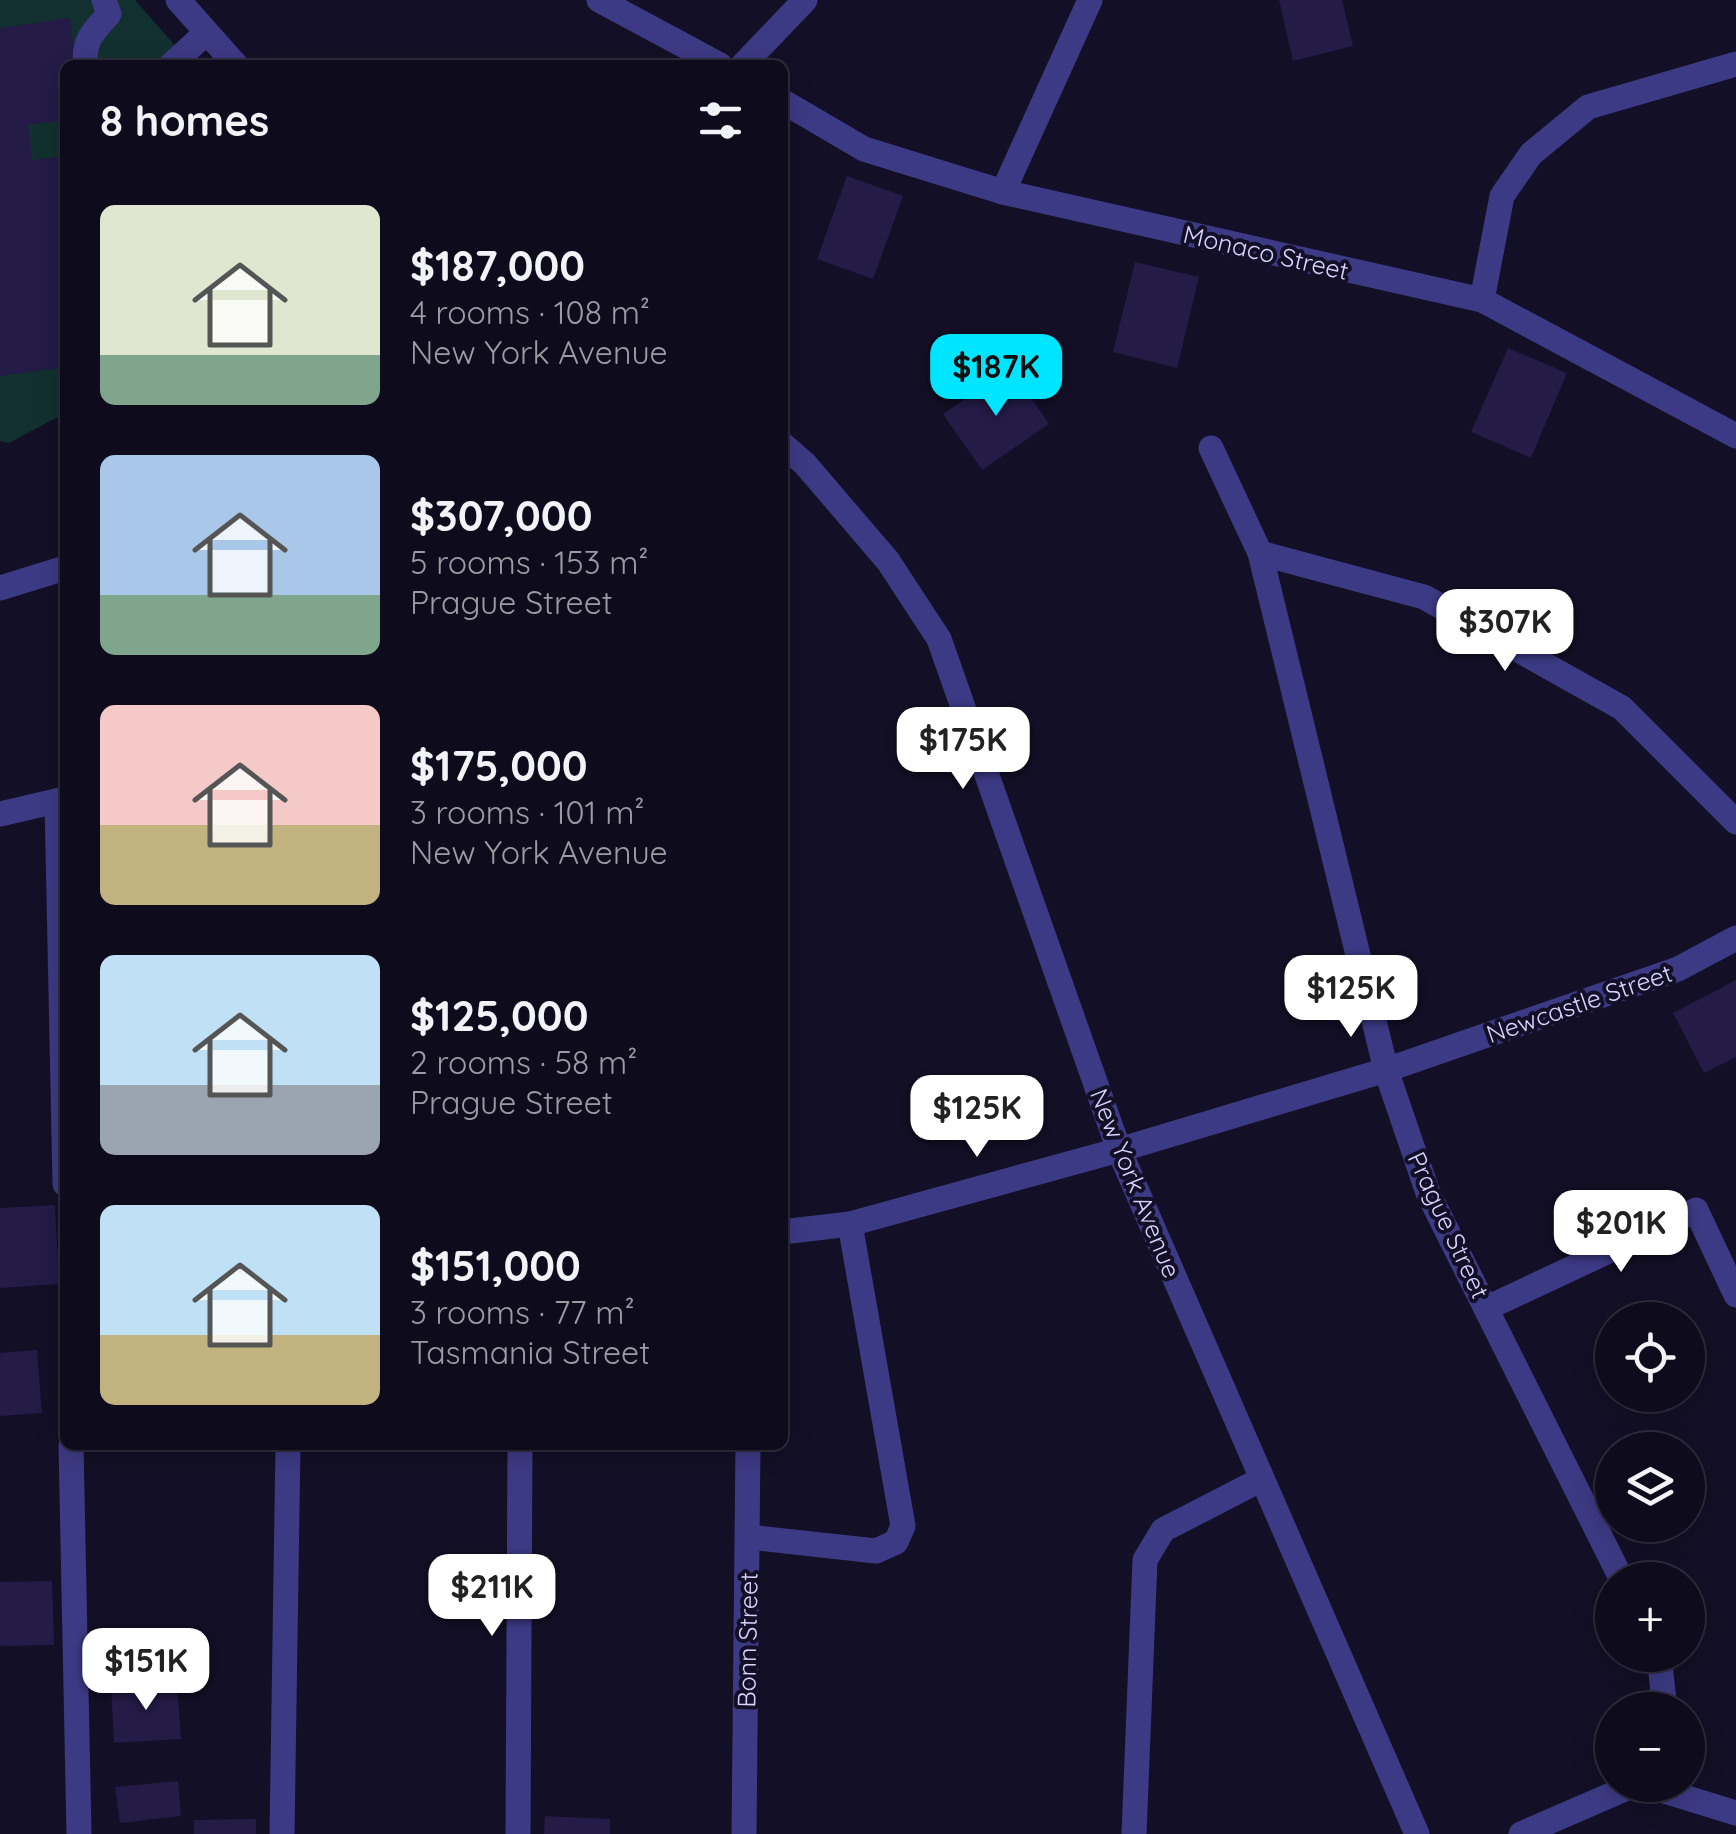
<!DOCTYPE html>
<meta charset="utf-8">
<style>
body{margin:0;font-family:Quicksand,sans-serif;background:#171425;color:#f1f3f6;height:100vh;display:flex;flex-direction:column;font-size:38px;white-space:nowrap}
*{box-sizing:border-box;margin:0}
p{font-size:32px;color:#9b9ba3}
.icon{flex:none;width:55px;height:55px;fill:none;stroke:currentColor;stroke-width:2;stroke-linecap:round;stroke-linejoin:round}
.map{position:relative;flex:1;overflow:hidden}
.sheet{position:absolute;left:60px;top:60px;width:728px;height:1390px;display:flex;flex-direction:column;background:#0e0b1c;border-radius:15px;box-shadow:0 5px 25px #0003,0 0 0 2px #2e2b3b}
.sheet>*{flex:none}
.fabs{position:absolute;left:1595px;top:1302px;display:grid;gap:20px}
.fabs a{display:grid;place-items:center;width:110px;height:110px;border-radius:50%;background:#0e0b1c;box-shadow:0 5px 25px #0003,0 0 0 2px #2e2b3b;font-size:50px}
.price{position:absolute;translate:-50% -85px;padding:0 22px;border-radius:20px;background:#fff;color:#222;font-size:32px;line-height:65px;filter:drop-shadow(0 2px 5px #0008)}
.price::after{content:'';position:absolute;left:50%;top:60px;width:30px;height:22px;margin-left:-15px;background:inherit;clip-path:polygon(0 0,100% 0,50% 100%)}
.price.selected{background:#00e5ff;color:#111}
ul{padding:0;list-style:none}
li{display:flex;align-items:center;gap:30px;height:250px;padding:0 40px}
li span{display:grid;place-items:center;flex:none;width:280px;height:200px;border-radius:15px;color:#555}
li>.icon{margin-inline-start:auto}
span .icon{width:120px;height:120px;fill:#fffc;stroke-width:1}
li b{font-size:42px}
h2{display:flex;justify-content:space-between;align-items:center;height:120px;padding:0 40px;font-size:42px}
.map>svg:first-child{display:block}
.green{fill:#12302f}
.building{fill:#241b47}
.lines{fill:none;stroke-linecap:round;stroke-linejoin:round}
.minor{stroke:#3d3a85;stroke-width:25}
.labels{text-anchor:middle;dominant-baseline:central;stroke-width:8;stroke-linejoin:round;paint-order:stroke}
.street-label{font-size:25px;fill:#d9d4ff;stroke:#130f26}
</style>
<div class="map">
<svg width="1736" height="1834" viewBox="0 0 1736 1834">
<rect width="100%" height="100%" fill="#130f26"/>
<!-- green -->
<polygon class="green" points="0,0 135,0 192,65 65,65 65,413 9,443 0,441"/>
<!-- building -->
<g class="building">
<polygon points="1279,0 1342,0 1353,46 1293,61"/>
<polygon points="70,18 76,65 65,65 65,120 28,125 32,160 65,156 65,367 0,376 0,28"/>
<polygon points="847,176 903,196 873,279 817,259"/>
<polygon points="1135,262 1199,277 1177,368 1113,352"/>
<polygon points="1508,348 1567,373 1531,458 1471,432"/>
<polygon points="1011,368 1049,424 982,470 943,414"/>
<polygon points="1736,980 1736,1057 1704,1073 1673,1013"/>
<polygon points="55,1205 59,1284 0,1288 0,1208"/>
<polygon points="37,1350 42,1413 0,1416 0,1353"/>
<polygon points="52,1581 54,1645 0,1646 0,1582"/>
<polygon points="177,1683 181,1739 114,1743 111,1686"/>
<polygon points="178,1781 181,1816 120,1823 115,1787"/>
<polygon points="545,1816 610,1819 610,1834 544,1834"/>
<polygon points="256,1819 256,1834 194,1834 194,1820"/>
</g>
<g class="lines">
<!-- minor -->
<g class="minor">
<polyline points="178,0 236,65"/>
<polyline points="599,0 720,65"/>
<path d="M86,65c-4,-24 8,-34 23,-51l-5,-14"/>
<polyline points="171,65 205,34"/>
<polyline points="743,65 805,0"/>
<polyline points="782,101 864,149 1003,192 1482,300 1736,436"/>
<polyline points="1003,192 1090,0"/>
<polyline points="1482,300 1502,196 1531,154 1588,107 1736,64"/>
<polyline points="782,444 805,464 888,561 939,639 1119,1150 1417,1834"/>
<polyline points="1211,448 1260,553 1386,1070 1428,1193 1622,1580"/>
<polyline points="1260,553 1424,597 1622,708 1736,822"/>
<polyline points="0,588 65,568"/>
<polyline points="57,801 65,1184"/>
<polyline points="0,814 65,799"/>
<polyline points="782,1232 850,1224 1119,1150 1386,1070 1678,969 1736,938"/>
<polyline points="1487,1308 1696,1210 1736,1295"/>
<polyline points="71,1445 79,1834"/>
<polyline points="748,1537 876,1551 896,1542 903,1526 850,1224"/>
<polyline points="1659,1655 1665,1710"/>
<polyline points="1645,1785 1736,1813"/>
<polyline points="282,1834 288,1445"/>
<polyline points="518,1834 520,1445"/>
<polyline points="744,1834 748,1445"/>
<polyline points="1134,1834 1145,1560 1163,1530 1260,1480"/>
<polyline points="1521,1834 1634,1785"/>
</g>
</g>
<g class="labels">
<!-- street labels -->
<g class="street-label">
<text transform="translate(1266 252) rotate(13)">Monaco Street</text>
<text transform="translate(1579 1003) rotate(-19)">Newcastle Street</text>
<text transform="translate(1136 1183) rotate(68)">New York Avenue</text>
<text transform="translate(1449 1225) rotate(65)">Prague Street</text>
<text transform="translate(747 1640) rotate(-89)">Bonn Street</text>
</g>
</g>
</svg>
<div class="fabs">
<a><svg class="icon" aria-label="locate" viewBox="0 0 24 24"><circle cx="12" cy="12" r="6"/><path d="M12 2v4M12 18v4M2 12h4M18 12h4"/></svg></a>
<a><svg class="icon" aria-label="layers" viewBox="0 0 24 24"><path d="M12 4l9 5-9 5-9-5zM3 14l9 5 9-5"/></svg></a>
<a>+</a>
<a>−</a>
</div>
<b class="price selected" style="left:996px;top:419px">$187K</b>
<b class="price" style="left:1505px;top:674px">$307K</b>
<b class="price" style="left:963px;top:792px">$175K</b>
<b class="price" style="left:1351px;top:1040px">$125K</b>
<b class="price" style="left:977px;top:1160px">$125K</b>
<b class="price" style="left:1621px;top:1275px">$201K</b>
<b class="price" style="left:492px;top:1639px">$211K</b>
<b class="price" style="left:146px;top:1713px">$151K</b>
<section class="sheet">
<h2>8 homes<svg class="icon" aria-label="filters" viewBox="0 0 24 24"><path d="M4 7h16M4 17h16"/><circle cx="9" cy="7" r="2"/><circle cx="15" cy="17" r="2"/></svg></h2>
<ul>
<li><span style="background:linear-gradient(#dfe7d0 75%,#7fa58c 0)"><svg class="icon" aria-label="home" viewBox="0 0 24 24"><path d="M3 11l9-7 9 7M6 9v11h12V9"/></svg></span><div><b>$187,000</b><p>4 rooms · 108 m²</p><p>New York Avenue</p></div></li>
<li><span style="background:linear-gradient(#a9c7e8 70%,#7fa58c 0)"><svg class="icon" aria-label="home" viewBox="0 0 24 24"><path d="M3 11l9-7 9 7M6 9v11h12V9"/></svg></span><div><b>$307,000</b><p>5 rooms · 153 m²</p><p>Prague Street</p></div></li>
<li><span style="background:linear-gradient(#f6c9c9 60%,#c2b280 0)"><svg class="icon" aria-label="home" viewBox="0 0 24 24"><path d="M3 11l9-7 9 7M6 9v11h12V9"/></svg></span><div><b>$175,000</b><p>3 rooms · 101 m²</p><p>New York Avenue</p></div></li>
<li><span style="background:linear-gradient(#bfe0f5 65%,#9aa5b1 0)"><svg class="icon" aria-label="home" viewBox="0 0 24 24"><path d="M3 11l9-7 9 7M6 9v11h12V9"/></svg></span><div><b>$125,000</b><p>2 rooms · 58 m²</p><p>Prague Street</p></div></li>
<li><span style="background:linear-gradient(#bfe0f5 65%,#c2b280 0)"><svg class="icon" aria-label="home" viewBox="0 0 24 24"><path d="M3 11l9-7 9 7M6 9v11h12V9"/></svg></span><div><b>$151,000</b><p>3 rooms · 77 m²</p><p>Tasmania Street</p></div></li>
</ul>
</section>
</div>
